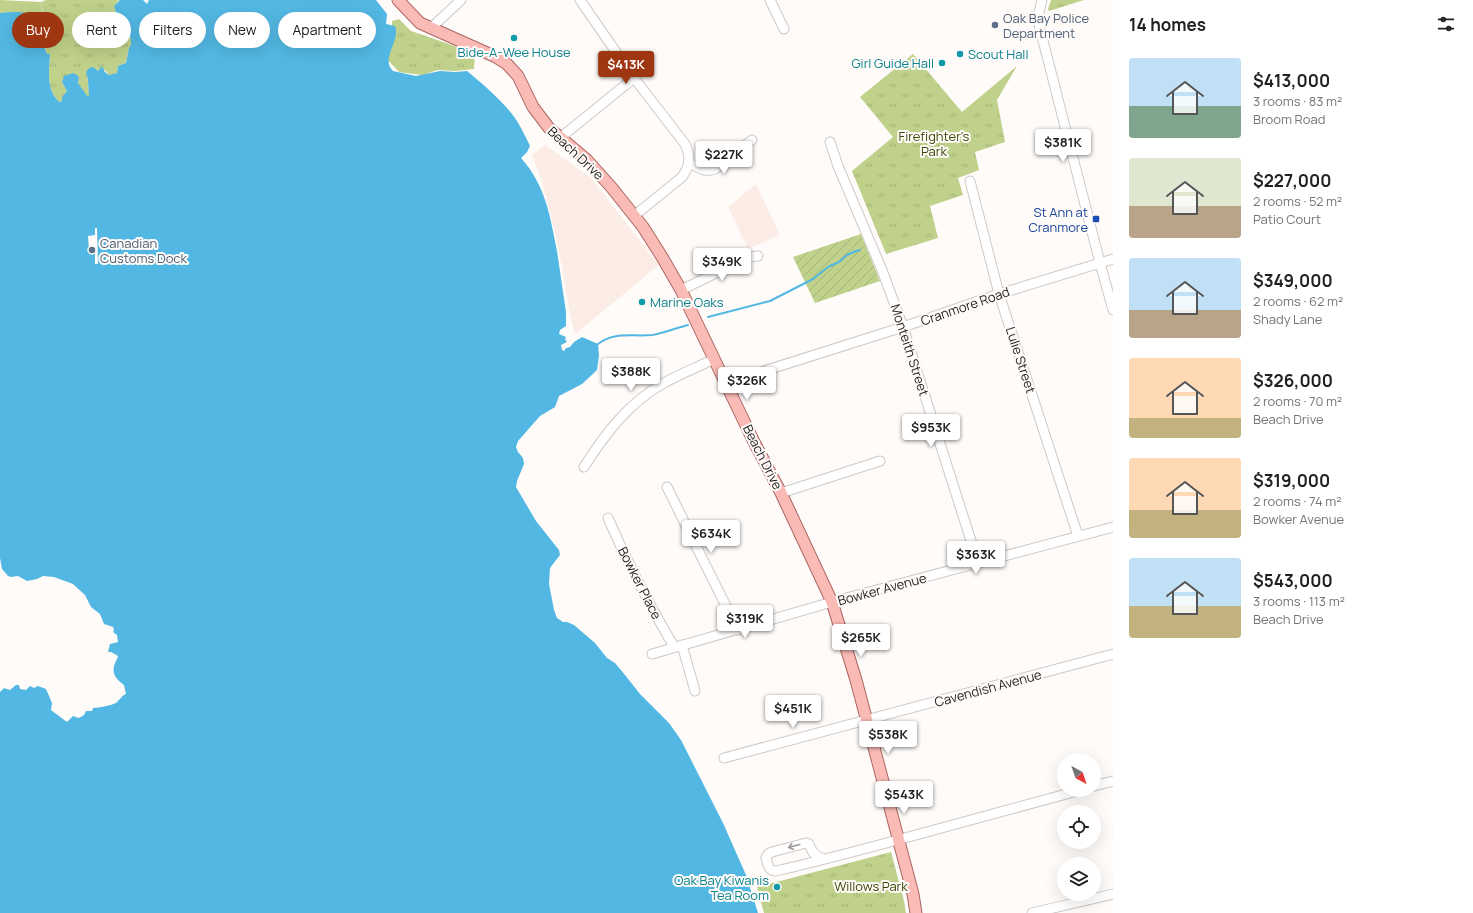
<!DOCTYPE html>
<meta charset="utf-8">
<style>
body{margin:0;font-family:Manrope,sans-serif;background:#f2f2f2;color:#202124;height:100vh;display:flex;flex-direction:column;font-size:15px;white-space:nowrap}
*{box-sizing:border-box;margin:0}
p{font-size:13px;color:#757577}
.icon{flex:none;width:22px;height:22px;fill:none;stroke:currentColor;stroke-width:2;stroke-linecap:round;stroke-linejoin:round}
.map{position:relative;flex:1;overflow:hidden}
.drawer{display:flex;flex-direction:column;background:#fff;width:360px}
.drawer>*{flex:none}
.guide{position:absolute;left:12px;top:12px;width:380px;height:36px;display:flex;gap:8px}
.needle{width:26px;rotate:140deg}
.tools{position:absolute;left:1057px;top:753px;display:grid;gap:8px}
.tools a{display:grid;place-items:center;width:44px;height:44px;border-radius:50%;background:#fff;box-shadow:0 4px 16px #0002;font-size:20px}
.price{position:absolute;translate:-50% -34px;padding:0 9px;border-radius:4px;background:#fff;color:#222;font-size:13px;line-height:26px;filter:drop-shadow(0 1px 2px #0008)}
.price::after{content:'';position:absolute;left:50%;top:24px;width:12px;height:9px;margin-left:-6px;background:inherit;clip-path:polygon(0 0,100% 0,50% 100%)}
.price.current{background:#9d3611;color:#fff}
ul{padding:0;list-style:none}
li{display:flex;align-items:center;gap:12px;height:100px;padding:0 16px}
li span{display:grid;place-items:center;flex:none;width:112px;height:80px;border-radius:4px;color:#555}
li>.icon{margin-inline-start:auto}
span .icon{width:48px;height:48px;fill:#fffc;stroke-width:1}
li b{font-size:17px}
h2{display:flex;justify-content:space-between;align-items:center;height:48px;padding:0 16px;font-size:17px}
.chip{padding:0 14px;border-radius:18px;background:#fff;box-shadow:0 4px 16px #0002;font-size:14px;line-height:36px}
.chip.current{background:#9d3611;color:#fff}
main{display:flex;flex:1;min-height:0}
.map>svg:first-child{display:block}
.built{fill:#fbede6}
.grass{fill:#bfd18a}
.park{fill:url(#park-tufts)}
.garden{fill:url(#garden-furrows)}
.water{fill:#52b8e3}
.pier{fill:#fefbf9}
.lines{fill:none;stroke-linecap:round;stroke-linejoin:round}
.stream{stroke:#52b8e3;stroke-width:2}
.minor-casing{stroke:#cfc9c7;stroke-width:11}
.major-casing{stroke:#ac6662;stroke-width:13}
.minor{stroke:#fff;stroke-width:9}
.major{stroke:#fabbb7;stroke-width:11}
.oneway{stroke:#9b9a99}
.service-dot{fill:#5c6f8a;stroke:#fefbf9;stroke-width:1.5}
.culture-dot{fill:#0f9aa8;stroke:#fefbf9;stroke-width:1.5}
.transit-dot{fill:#1a4fb4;stroke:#fefbf9;stroke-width:1.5}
.labels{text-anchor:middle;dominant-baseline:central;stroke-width:4;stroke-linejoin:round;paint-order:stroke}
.service-label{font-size:13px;fill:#4e5e75;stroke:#fefbf9;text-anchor:start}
.culture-label{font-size:13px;fill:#0d838f;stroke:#fefbf9;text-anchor:start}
.park-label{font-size:13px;fill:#3b4605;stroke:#fefbf9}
.street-label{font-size:13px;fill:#211e1d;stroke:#fefbf9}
.transit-label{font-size:13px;fill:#164399;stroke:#fefbf9;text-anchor:end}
</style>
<main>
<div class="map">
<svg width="1113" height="913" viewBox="0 0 1113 913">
<defs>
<pattern id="park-tufts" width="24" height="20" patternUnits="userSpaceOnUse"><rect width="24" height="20" fill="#bfd18a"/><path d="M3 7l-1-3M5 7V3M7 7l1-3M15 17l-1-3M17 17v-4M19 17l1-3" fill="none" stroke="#a4b377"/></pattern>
<pattern id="garden-furrows" width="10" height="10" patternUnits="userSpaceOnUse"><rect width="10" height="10" fill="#bfd18a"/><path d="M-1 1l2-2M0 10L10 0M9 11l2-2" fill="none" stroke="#a4b377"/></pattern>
</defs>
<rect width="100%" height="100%" fill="#fefbf9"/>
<!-- built -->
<g class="built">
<polygon points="545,145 591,178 659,265 575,334 569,310 563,272 554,228 541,179 532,155"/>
<polygon points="756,184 780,235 748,249 728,207"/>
</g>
<!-- grass -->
<polygon class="grass" points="0,0 41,2 44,27 41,22 17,12 0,13"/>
<!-- park -->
<g class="park">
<path d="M46,0h74l-3,2 -1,10 6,9 1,11 8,6v7l-2,4 -3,14 -8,3 -1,7 -8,2 -4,-5 -19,2 2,8 1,16 -1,2 -10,-15 1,-5 -17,4 5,9 -5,6v4l-3,1c-13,-14 -10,-30 -9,-47l-3,-1 -4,-10 4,-8 -6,-34z"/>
<polygon points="1051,0 1084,0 1049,11 1048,9"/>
<polygon points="399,19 411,31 475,53 474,69 455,71 438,70 422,75 399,72 385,57 392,35 392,21"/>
<polygon points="913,54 962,112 1017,66 997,100 1005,142 975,152 979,170 958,178 963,195 930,206 938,238 886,254 852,171 893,137 860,97"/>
<polygon points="891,852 904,901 906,913 764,913 757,887"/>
</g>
<!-- garden -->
<polygon class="garden" points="861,234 880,281 815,303 793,257"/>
<!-- water -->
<path class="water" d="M120,0h23l4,4 2,-4h227l11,14 -1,10 9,2c6,14 -15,33 -2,45l23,5 24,-5 15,1 12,-1c15,12 40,34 50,50 5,8 9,17 13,25l-3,6 -6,6c25,28 29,58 36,93 3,20 6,41 9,61v14l-6,4 -1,4 7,3 -1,2 2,3 -6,3 1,5 2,1 2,-3 4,-1 4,-5 8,-5 16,7 1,11 -2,15 -15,14 -23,12 -4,11 -15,9 -22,25 -2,6 2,5 5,6 1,6 -7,17 -1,6 20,34 23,29 1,5 -10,13 -1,16 5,26 3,8 6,4h4l7,3 21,18 12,15 8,5 10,12 15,19 29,29 12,17 42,83 23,52 12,38h-758v-221l4,-4 6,2 6,-5h3l1,4 6,1 4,-4 4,2 4,-2 8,3 6,14 -1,7 16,12 6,-6 6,2 5,-3 2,-4h6l1,-3c5,0 19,-3 23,-5 4,-3 5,-7 10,-9l-2,-9c-7,-5 -12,-10 -10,-19 1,-4 3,-6 4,-10l-7,-4h-3l2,-8 8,-2 -1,-7 -4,-3 1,-2 -1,-3 -9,-3 -4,-10 -9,-7 -6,-12 -12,-11 -19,-7 -11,-1 -6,3 -10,2 -9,-5 -7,1 -3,-1 -6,-7 -2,-11v-545c10,-1 20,-2 29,1 15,4 20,17 14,30l4,10h3c-1,18 -4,35 9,48l3,-1v-4l5,-6 -5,-9 2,-6 9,-3 4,2 2,3 -1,5 10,14 1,-1 -1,-16 -2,-8 3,-4 4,-1 5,4 4,-5 3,6 4,3 8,-2 1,-7 8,-3 3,-15 2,-3v-7l-8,-6 -1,-11 -6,-9 -2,-6z"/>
<!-- pier -->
<polygon class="pier" points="95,228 97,228 98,264 95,264 95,251 89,250 88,236 95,235"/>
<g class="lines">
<!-- stream -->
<g class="stream">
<polyline points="708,317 770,301 813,279 828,267 839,262 847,255 856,251 860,250"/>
<path d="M598,344c16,-13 35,-7 54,-9 12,-2 24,-7 36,-10"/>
</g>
<defs>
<g id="minor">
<path d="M580,0l54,78 51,66c6,13 5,22 -3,33l-48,39"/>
<polyline points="770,0 784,29"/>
<polyline points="1042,0 1039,12 1039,25 1100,263 1113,310"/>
<polyline points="431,28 461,0"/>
<polyline points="560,138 634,78"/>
<polyline points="830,142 838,166 882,270 903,327 978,563"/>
<path d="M689,163c9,4 16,10 26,6l37,-29"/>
<polyline points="970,181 999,294 1078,536"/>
<polyline points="681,290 749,257 758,256"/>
<polyline points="726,383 903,327 999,294 1113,259"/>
<path d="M584,467c21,-33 45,-65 80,-84 16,-9 34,-16 50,-24"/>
<polyline points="667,487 697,548 738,630"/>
<polyline points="781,493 880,461"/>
<path d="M608,518c19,44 42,88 66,129"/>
<polyline points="682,645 695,691"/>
<polyline points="652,654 839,600 1113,527"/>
<polyline points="724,758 1113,654"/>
<polyline points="1094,786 1113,781"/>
<path d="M825,859c-9,-2 -13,-6 -16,-15l-3,-1 -34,9 -4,2 -2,4c2,6 2,13 10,13 35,-8 69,-17 103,-26 67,-18 135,-37 202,-55"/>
<polyline points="1032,913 1113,894"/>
</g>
<polyline id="major" points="398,0 420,23 496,57 507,64 518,76 533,107 549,128 587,160 612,188 643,227 662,257 681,290 754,442 781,493 832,602 856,680 913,894 916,913"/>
</defs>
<!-- minor casing -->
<use href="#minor" class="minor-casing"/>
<!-- major casing -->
<use href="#major" class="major-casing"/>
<!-- minor -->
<use href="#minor" class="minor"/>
<!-- major -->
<use href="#major" class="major"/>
</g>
<!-- one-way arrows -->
<defs><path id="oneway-shaft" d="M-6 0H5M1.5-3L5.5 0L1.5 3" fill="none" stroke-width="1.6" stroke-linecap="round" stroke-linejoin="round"/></defs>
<use class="oneway" href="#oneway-shaft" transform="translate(794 846) rotate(165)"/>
<!-- markers -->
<g class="service-dot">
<circle cx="995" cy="25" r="4"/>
<circle cx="92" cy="250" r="4"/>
</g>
<g class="culture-dot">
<circle cx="514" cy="38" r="4"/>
<circle cx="960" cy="54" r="4"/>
<circle cx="942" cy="63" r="4"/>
<circle cx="642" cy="302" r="4"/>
<circle cx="777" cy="887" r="4"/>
</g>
<rect class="transit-dot" x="1092" y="215" width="8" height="8" rx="2"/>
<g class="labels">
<!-- service labels -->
<g class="service-label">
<text x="1003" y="18">Oak Bay Police<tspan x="1003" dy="15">Department</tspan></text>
<text x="100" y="243">Canadian<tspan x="100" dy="15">Customs Dock</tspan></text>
</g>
<!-- culture labels -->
<g class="culture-label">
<text x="514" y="52" text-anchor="middle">Bide-A-Wee House</text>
<text x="968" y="54">Scout Hall</text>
<text x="934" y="63" text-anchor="end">Girl Guide Hall</text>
<text x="650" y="302">Marine Oaks</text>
<text x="769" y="880" text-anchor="end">Oak Bay Kiwanis<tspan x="769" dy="15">Tea Room</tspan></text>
</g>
<!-- park labels -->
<g class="park-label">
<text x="934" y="136">Firefighter's<tspan x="934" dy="15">Park</tspan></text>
<text x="871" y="886">Willows Park</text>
</g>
<!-- street labels -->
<g class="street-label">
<text transform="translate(576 153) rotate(43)">Beach Drive</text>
<text transform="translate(965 306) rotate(-19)">Cranmore Road</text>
<text transform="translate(910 350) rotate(72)">Monteith Street</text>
<text transform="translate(1021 360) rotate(72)">Lulie Street</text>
<text transform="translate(763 457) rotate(63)">Beach Drive</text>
<text transform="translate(640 583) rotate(63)">Bowker Place</text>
<text transform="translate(882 589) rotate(-15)">Bowker Avenue</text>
<text transform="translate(988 688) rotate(-15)">Cavendish Avenue</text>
</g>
<!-- transit labels -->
<g class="transit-label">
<text x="1088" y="212">St Ann at<tspan x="1088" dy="15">Cranmore</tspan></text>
</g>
</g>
</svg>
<div class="tools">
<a><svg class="needle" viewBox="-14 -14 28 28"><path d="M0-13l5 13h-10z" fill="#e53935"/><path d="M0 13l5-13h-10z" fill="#757577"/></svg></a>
<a><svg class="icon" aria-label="locate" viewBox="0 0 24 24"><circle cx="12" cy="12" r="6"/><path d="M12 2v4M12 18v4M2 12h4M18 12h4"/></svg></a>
<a><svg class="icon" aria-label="layers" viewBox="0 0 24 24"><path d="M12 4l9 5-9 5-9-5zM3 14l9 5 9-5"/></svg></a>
</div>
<b class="price current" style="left:626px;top:85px">$413K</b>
<b class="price" style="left:1063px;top:163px">$381K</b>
<b class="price" style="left:724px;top:175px">$227K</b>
<b class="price" style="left:722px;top:282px">$349K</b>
<b class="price" style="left:631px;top:392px">$388K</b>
<b class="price" style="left:747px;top:401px">$326K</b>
<b class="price" style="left:931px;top:448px">$953K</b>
<b class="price" style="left:711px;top:554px">$634K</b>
<b class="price" style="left:976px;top:575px">$363K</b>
<b class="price" style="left:745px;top:639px">$319K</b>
<b class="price" style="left:861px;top:658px">$265K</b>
<b class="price" style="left:793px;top:729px">$451K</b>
<b class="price" style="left:888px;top:755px">$538K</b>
<b class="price" style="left:904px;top:815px">$543K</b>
<div class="guide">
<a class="chip current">Buy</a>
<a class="chip">Rent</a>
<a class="chip">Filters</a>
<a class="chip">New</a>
<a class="chip">Apartment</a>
</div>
</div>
<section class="drawer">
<h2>14 homes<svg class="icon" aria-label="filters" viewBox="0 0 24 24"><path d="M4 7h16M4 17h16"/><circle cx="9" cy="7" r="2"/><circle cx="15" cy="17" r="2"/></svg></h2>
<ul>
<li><span style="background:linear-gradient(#bfe0f5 60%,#7fa58c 0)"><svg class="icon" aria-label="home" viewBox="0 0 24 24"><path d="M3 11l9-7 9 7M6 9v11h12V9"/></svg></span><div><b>$413,000</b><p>3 rooms · 83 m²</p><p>Broom Road</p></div></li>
<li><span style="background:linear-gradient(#dfe7d0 60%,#b9a48a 0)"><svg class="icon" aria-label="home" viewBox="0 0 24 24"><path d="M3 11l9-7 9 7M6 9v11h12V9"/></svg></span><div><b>$227,000</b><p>2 rooms · 52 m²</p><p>Patio Court</p></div></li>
<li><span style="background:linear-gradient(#bfe0f5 65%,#b9a48a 0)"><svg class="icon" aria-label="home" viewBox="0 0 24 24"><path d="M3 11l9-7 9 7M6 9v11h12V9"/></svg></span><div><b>$349,000</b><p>2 rooms · 62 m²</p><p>Shady Lane</p></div></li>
<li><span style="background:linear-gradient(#ffd9b3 75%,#c2b280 0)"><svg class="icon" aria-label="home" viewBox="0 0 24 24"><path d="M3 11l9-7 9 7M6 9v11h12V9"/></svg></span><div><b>$326,000</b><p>2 rooms · 70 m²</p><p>Beach Drive</p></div></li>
<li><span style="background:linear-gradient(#ffd9b3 65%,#c2b280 0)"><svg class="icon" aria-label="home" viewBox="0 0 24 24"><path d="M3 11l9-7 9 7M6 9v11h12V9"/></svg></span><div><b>$319,000</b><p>2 rooms · 74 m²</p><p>Bowker Avenue</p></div></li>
<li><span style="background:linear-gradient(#bfe0f5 60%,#c2b280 0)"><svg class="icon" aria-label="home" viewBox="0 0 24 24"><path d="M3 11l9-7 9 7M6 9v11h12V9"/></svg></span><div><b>$543,000</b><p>3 rooms · 113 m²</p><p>Beach Drive</p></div></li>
</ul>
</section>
</main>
